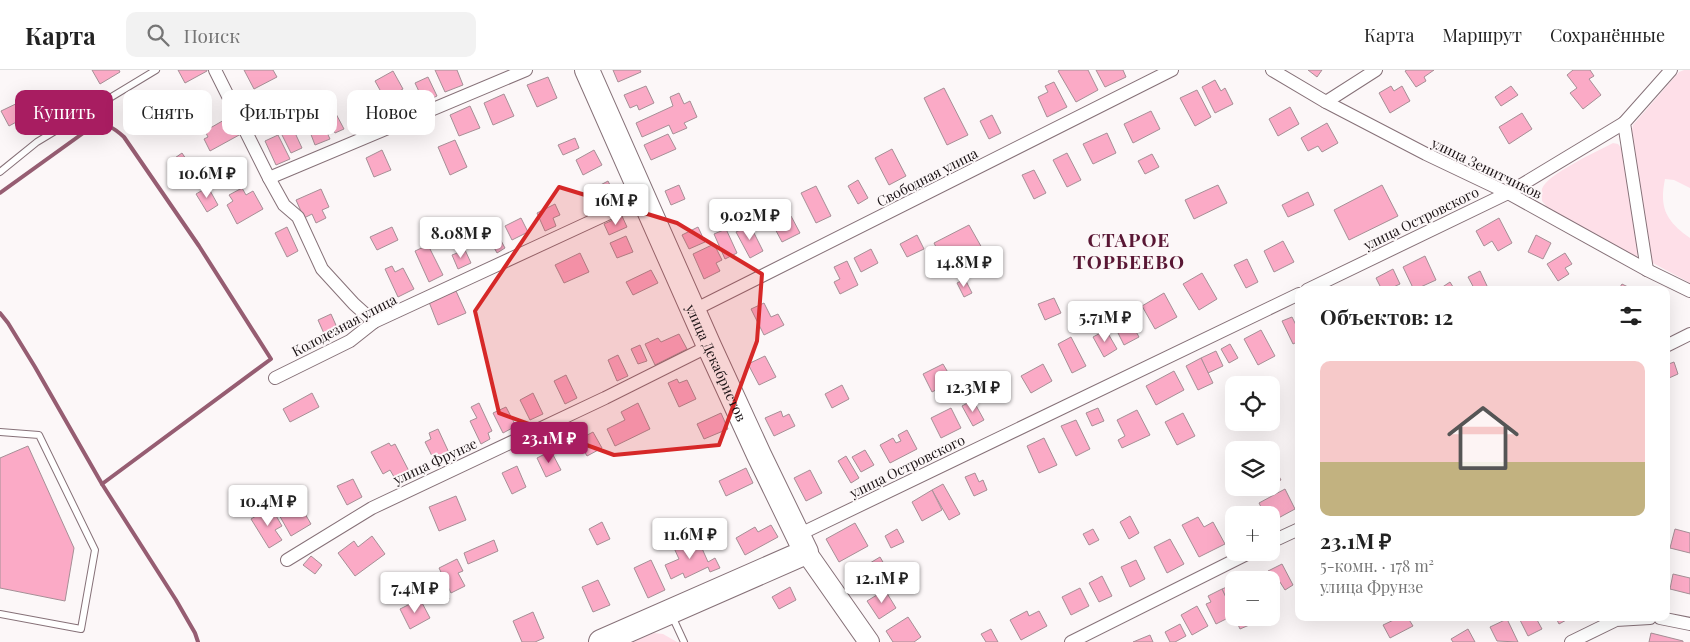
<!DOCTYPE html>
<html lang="ru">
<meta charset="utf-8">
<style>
body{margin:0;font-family:"Playfair Display",serif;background:#f2f2f2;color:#222;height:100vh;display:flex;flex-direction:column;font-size:19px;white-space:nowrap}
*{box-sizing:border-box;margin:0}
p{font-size:16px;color:#767676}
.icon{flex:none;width:28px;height:28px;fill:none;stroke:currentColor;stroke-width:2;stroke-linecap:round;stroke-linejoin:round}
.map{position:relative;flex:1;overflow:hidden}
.details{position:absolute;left:1295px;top:216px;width:375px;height:335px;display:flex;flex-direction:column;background:#fff;border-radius:10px;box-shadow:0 5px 20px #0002}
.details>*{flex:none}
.hud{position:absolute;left:15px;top:20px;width:475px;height:45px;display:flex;gap:10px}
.fabs{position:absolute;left:1225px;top:306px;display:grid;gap:10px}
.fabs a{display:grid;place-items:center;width:55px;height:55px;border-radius:10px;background:#fff;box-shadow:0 5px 20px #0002;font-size:25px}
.price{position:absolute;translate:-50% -42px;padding:0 11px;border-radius:5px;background:#fff;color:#222;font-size:16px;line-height:32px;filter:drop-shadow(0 1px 2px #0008)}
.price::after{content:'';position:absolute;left:50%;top:30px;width:15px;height:11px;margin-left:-8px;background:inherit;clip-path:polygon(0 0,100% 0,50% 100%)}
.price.active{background:#a81d61;color:#fff}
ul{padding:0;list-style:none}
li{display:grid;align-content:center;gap:10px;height:265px;padding:0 25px}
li+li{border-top:1px solid #e0e0e0}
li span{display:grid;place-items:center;height:155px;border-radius:10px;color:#555}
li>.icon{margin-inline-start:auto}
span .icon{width:90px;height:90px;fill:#fffc;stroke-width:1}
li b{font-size:21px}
h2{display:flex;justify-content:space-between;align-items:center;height:60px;padding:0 25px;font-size:21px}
.pill{padding:0 18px;border-radius:10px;background:#fff;box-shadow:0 5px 20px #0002;font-size:18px;line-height:45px}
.pill.active{background:#a81d61;color:#fff}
header{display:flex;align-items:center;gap:30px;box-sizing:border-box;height:70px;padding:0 25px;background:#fff;border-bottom:1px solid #e0e0e0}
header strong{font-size:24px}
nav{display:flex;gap:28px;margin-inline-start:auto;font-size:18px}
.search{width:350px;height:45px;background:#f2f2f2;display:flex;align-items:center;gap:12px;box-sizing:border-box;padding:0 18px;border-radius:10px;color:#767676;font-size:19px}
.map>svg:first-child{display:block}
.green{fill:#fedfe8}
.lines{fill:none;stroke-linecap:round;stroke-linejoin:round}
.stream{stroke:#965d72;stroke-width:4}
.building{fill:#fbaac6;stroke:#a68f96}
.lane-casing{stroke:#867178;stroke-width:8}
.street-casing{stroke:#867178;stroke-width:14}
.primary-casing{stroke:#867178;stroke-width:22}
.highway-casing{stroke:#867178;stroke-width:26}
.lane{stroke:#fff;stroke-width:6}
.street{stroke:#fff;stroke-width:12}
.primary{stroke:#fff;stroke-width:20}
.highway{stroke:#fff;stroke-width:24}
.marked{fill:#d62828;fill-opacity:0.2;stroke:#d62828;stroke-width:4;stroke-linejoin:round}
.labels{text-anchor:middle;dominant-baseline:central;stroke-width:4;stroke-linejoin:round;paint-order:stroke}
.street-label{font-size:14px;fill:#191113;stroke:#fcf7f8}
.district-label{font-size:19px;font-weight:bold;letter-spacing:1px;fill:#591734;stroke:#fcf7f8}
</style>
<header>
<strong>Карта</strong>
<div class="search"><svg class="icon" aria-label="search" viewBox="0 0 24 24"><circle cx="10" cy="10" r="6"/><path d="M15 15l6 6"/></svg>Поиск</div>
<nav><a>Карта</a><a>Маршрут</a><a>Сохранённые</a></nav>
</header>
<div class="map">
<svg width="1690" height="572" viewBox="0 0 1690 572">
<rect width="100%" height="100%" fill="#fcf7f8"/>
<!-- green -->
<g class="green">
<path d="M1684,0h6v118l-16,-8 -9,-1c-6,29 1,42 25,59v45l-41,-22 -18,-126 2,-10 46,-53z"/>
<path d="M1613,73l5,1 4,5 18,101 -4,8 -9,-3 -79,-47 -6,-7c0,-3 -1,-9 0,-12 5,-15 56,-38 71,-46z"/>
<polygon points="654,563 663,564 677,572 631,572"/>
</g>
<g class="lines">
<!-- stream -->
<g class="stream">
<path d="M0,123l93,-67c15,-2 20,1 31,11l75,109 72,113 -169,125"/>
<polyline points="0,243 8,253 35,297 102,414 176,530 195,563 198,572"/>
</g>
</g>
<!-- building -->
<g class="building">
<polygon points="92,0 119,0 120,2 100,14"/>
<polygon points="178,0 207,0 207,1 185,13"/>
<polygon points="244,0 273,0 277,7 254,19"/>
<polygon points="435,0 457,0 463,15 445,22"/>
<polygon points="613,0 640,0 641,2 618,12"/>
<polygon points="1060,0 1088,0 1098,20 1076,32 1058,1"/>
<polygon points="1096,0 1123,0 1126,7 1105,17"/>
<polygon points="1308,0 1322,0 1317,7"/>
<polygon points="1407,0 1434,0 1424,7 1426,11 1416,17 1405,1"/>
<polygon points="1573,0 1590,0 1594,6 1589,9 1601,25 1583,39 1570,23 1577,18 1567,5"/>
<polygon points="393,1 403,19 385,29 375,11"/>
<polygon points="428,7 437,26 424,32 415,13"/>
<polygon points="548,7 557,28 537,37 527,15"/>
<polygon points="1215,10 1221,21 1225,18 1233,34 1215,43 1202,17"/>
<polygon points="1054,12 1067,37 1047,47 1038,27 1048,22 1045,16"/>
<polygon points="646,16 654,33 639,40 637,35 630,38 624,25"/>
<polygon points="1391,16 1394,21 1402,16 1410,31 1390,43 1379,23"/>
<polygon points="1511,16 1518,25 1501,36 1495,27"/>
<polygon points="944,18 968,65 947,75 924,28"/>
<polygon points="1197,20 1211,47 1195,56 1180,28"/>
<polygon points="679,23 684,34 690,31 697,47 684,53 687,58 673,64 669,55 642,67 636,53 673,36 670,27"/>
<polygon points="504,24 514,46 493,55 484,33"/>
<polygon points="375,25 387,51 374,56 362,31"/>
<polygon points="24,30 31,44 9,56 1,41"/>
<polygon points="470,36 480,58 459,66 450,45"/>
<polygon points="1290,37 1299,54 1278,66 1269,49"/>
<polygon points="1151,41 1160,59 1133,73 1124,54"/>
<polygon points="335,42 344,59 335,63 326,47"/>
<polygon points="1522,43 1532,59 1509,74 1499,57"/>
<polygon points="992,45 1001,63 989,69 980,51"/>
<polygon points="231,46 241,64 210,81 204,69 208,67 205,61"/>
<polygon points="290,52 302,78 291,83 278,57"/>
<polygon points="1327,53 1338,73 1322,82 1318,76 1308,81 1301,68"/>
<polygon points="324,56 330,69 315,75 310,62"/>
<polygon points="1107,63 1116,83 1093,94 1083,74"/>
<polygon points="668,64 676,79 651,90 644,75"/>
<polygon points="278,65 290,89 276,95 265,71"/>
<polygon points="575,68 579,78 563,85 558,75"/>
<polygon points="455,70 467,97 450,105 438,77"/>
<polygon points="892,79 906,106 889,115 875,88"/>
<polygon points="382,80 391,100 374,107 366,88"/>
<polygon points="594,80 602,95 583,105 576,90"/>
<polygon points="182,83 192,98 181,104 172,90"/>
<polygon points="1067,83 1081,110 1067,117 1053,90"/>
<polygon points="1152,84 1159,97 1145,104 1138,91"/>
<polygon points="1034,100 1046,123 1034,129 1022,105"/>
<polygon points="858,110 868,128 858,134 848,116"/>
<polygon points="608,111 616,127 598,136 591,120"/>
<polygon points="679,115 685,129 671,135 665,121"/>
<polygon points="1218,115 1227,133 1194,149 1185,130"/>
<polygon points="1382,115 1398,146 1349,170 1334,140"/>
<polygon points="816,116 831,146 816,153 801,123"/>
<polygon points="208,117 218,135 207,142 196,124"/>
<polygon points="242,118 246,125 253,121 263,139 237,154 227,135 233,131 229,125"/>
<polygon points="321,119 329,137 322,140 326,148 316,153 312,144 304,148 296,130"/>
<polygon points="1308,122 1314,135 1288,147 1282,135"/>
<polygon points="555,134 560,145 553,148 556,156 545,161 537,143"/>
<polygon points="622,146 627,157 609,165 604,154"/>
<polygon points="791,146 800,163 782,172 773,155"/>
<polygon points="521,148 528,162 512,170 505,156"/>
<polygon points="1499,148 1512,173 1498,181 1492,171 1484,176 1476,161"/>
<polygon points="750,155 763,181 750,188 736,162"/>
<polygon points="969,155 982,178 972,184 967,199 950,195 946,197 934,173"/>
<polygon points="287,157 298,181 287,187 275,163"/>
<polygon points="392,157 398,170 377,180 370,167"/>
<polygon points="698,157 705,172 689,179 682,165"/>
<polygon points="726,159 737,183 725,189 714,164"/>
<polygon points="917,165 924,179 907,187 900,174"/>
<polygon points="1536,165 1551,173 1543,189 1528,182"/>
<polygon points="626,166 633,182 617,188 610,173"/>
<polygon points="499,167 505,178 497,183 491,172"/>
<polygon points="1283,171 1294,192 1274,202 1264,181"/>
<polygon points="714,174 722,190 716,193 720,201 704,209 693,184"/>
<polygon points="428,175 443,205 429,212 415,181"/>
<polygon points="871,179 878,193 861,202 854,188"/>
<polygon points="465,180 471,193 458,199 452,185"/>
<polygon points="580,183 589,202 564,213 555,195"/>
<polygon points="1565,183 1572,194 1565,198 1569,204 1558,211 1547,194"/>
<polygon points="1425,186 1436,210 1414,220 1403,197"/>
<polygon points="1247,189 1258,212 1246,218 1234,195"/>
<polygon points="847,191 858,215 840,224 834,212 840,209 834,197"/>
<polygon points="392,196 395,202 403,198 414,219 398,227 385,199"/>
<polygon points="1393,199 1400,214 1387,220 1382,220 1376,208"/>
<polygon points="651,200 658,213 633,225 626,212"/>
<polygon points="1480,201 1488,218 1484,220 1475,220 1468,207"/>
<polygon points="1202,203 1217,229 1199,240 1183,214"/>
<polygon points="965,209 972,223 964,227 957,213"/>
<polygon points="1450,212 1455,220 1442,220 1441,218"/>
<polygon points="1622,214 1630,218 1629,220 1618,220"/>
<polygon points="456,221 466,243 438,255 429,232"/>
<polygon points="1164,223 1177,247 1155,259 1142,236"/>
<polygon points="1054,228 1061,243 1045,250 1038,234"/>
<polygon points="764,233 771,247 778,244 784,255 764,265 751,239"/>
<polygon points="331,244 339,262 326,268 318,250"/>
<polygon points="1128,247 1139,267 1124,275 1114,255"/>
<polygon points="1292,247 1299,261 1299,271 1293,274 1282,251"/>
<polygon points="1106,260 1117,279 1104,287 1093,267"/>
<polygon points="1261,260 1275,286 1258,295 1244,269"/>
<polygon points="679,264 687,279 655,295 645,274 658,268 661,272"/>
<polygon points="1071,267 1086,296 1072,303 1058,274"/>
<polygon points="1230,274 1238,288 1229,293 1221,279"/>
<polygon points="640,275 647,291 638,294 631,279"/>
<polygon points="1216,281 1223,296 1208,303 1201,288"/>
<polygon points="618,285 628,306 617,311 608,290"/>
<polygon points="765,286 776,307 759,315 748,294"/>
<polygon points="1201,288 1213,313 1198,320 1186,296"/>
<polygon points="1674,292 1678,304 1669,308 1666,302 1666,295"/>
<polygon points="943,294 953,311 932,322 923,304"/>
<polygon points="1043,294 1052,311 1031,323 1021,306"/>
<polygon points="1174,301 1184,320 1156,335 1146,316"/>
<polygon points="566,305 577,328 565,334 554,311"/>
<polygon points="677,309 679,313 687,310 696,329 679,337 668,313"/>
<polygon points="842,315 849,329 832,338 825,324"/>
<polygon points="312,323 319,337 290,352 283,339"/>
<polygon points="533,323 543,344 530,350 520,330"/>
<polygon points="973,330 984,350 973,356 962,336"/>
<polygon points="479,333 492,361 488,363 490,369 481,374 470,351 477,348 471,337"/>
<polygon points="638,333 650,359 615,376 607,359 625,350 621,342"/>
<polygon points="506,337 516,356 503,363 493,343"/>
<polygon points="951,338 961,358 941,368 931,348"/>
<polygon points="1098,338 1104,351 1092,356 1086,343"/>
<polygon points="1137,340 1150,365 1122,378 1118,370 1125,366 1117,350"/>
<polygon points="781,341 783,347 789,344 795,356 774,366 765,348"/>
<polygon points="721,343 728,359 704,369 697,354"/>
<polygon points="1183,343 1195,366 1177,375 1165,352"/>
<polygon points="1076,350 1090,379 1076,386 1061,356"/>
<polygon points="438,359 451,387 436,394 425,372 431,369 429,363"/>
<polygon points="907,360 917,379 890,393 880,375 893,368 896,373 901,371 898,365"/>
<polygon points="593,362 602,378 587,386 578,370"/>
<polygon points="1044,368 1057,395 1039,403 1027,376"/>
<polygon points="389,373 391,376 395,374 411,405 397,412 390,400 383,404 371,382"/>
<polygon points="28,376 74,478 65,531 0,518 0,388"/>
<polygon points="865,380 874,395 861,402 852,387"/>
<polygon points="551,381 561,400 546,407 537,388"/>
<polygon points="846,386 859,408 851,413 838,391"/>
<polygon points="1271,392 1281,410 1271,414"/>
<polygon points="517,396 526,417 512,424 502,403"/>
<polygon points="746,398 753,413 726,426 719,411"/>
<polygon points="810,400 822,423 806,431 794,408"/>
<polygon points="975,403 979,412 983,410 987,420 974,426 965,407"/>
<polygon points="353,409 362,427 347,435 337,416"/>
<polygon points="943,414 960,444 949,450 932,420"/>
<polygon points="1285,419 1295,439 1271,452 1271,445 1265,445 1259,433"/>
<polygon points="932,420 942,440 922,451 912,432"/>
<polygon points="456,426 466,450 439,461 429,437"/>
<polygon points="271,437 282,456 275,460 282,470 269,478 251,449"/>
<polygon points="301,437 311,454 291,466 278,443 286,438 289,444"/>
<polygon points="1130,446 1139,463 1129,469 1120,452"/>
<polygon points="1198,447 1204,457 1213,452 1225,474 1199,487 1182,455"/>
<polygon points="602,452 610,469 597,475 589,459"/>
<polygon points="855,453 868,476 839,492 826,469"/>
<polygon points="771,455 778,467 745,485 736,468 755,457 758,462"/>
<polygon points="897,459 904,472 891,478 885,466"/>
<polygon points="1093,459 1099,470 1089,475 1083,464"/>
<polygon points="1675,459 1690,463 1690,483 1670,478"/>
<polygon points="372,466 385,484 355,506 338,483 354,471 358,477"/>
<polygon points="697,467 708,492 715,488 720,498 710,502 708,497 685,508 683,503 671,509 665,495 679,489 674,478"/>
<polygon points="1170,469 1184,494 1167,503 1154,477"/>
<polygon points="494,470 498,481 468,494 464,483"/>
<polygon points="311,486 322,495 315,504 303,495"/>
<polygon points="880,487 887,499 857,517 850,505"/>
<polygon points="457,489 463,501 458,503 465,516 451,523 439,498"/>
<polygon points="651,490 665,520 648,528 634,498"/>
<polygon points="1136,490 1145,509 1130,517 1121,497"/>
<polygon points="1282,494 1293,515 1285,520 1278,509 1273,511 1268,501"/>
<polygon points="1673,504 1690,508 1690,524 1670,519"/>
<polygon points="1102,506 1112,526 1099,532 1089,513"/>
<polygon points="441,508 449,529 438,533 429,513"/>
<polygon points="598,510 610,535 593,542 582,517"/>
<polygon points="1234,514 1234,545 1222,519"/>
<polygon points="790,517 796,530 779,539 772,527"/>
<polygon points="1080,518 1089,536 1071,545 1062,527"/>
<polygon points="1222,519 1234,545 1216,554 1206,534 1211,532 1208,526"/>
<polygon points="885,520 896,538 879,549 867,531"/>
<polygon points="420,529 430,548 410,559 400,539"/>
<polygon points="1197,536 1208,556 1192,565 1181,545"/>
<polygon points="1027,541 1029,546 1039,541 1047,556 1021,570 1010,550"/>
<polygon points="533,542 544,568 535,572 522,572 513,551"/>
<polygon points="908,547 921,567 914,572 893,572 886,561"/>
<polygon points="1235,548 1251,548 1254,553 1240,559"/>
<polygon points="1398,548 1408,548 1413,556 1390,568 1383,555"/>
<polygon points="1519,548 1536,548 1542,559 1528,566"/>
<polygon points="1556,548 1570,548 1559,554"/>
<polygon points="1507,549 1518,572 1497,571 1490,557"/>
<polygon points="1180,554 1186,566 1175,572 1170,572 1165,562"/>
<polygon points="991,559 998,572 986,572 981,564"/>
<polygon points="1468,559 1475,572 1453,572 1451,569"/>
<polygon points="1651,563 1683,571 1683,572 1649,572"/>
<polygon points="1150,565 1153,572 1133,572"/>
</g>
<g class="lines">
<defs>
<g id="lane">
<polyline points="0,102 37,72 156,0"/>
<polyline points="0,362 39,365 95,480 81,559 0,544"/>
<polyline points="672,546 684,572"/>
</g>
<g id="street">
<polyline points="215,0 269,108 284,135 298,147 322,199 354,234 374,252"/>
<polyline points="1272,0 1326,32 1426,84 1508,123 1647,200 1690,221"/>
<polyline points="1326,32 1376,0"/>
<polyline points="269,108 526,0"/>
<polyline points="1647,200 1624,53 1671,0"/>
<polyline points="1307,220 1508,123 1624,53"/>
<polyline points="694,240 1172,0"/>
<polyline points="1666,276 1690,264"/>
<polyline points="275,308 350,271 374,252 644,127"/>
<polyline points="798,465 1299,224"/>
<polyline points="1271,472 1299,459"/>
<polyline points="287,490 372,438 605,328 709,276"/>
<polyline points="1660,548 1690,554"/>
<polyline points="1071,572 1251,482"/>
<polyline points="1571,572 1616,550 1650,548"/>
</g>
<polyline id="primary" points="806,482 869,572"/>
<g id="highway">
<path id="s1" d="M587,0l122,276 50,109 47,97 -205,90"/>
</g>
</defs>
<!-- lane casing -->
<use href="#lane" class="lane-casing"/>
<!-- street casing -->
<use href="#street" class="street-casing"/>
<!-- primary casing -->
<use href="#primary" class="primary-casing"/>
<!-- highway casing -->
<use href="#highway" class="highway-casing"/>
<!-- lane -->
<use href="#lane" class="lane"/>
<!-- street -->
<use href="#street" class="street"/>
<!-- primary -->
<use href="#primary" class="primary"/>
<!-- highway -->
<use href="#highway" class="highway"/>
</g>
<!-- marked area -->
<path class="marked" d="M559,117l118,36 85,51 -5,67 -38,104 -105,10 -115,-42 -24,-102z"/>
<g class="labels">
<!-- street labels -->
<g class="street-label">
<text transform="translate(1487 98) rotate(26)">улица Зенитчиков</text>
<text transform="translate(927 107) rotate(-27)">Свободная улица</text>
<text transform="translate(1421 148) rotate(-26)">улица Островского</text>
<text transform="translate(344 255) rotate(-28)">Колодезная улица</text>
<text stroke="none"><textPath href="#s1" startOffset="320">улица Декабристов</textPath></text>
<text transform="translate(435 391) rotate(-25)">улица Фрунзе</text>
<text transform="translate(907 396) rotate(-26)">улица Островского</text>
</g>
<!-- district labels -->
<g class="district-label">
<text x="1129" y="169">СТАРОЕ<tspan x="1129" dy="22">ТОРБЕЕВО</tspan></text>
</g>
</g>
</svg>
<div class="fabs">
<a><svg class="icon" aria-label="locate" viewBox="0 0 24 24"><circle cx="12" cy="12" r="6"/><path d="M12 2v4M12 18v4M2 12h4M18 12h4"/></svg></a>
<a><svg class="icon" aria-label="layers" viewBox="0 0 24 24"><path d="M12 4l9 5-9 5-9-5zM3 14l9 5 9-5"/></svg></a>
<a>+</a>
<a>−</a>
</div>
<b class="price" style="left:207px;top:129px">10.6M ₽</b>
<b class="price" style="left:616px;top:156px">16M ₽</b>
<b class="price" style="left:750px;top:171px">9.02M ₽</b>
<b class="price" style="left:461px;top:189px">8.08M ₽</b>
<b class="price" style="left:964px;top:218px">14.8M ₽</b>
<b class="price" style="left:1105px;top:273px">5.71M ₽</b>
<b class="price" style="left:973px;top:343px">12.3M ₽</b>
<b class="price active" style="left:549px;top:394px">23.1M ₽</b>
<b class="price" style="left:268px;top:457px">10.4M ₽</b>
<b class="price" style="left:690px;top:490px">11.6M ₽</b>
<b class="price" style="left:882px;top:534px">12.1M ₽</b>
<b class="price" style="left:415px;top:544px">7.4M ₽</b>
<div class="hud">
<a class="pill active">Купить</a>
<a class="pill">Снять</a>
<a class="pill">Фильтры</a>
<a class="pill">Новое</a>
</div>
<section class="details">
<h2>Объектов: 12<svg class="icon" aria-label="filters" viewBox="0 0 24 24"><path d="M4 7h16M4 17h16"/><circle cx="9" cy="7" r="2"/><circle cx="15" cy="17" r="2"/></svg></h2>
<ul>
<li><span style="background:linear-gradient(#f6c9c9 65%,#c2b280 0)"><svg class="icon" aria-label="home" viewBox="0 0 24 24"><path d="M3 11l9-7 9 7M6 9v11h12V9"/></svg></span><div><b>23.1M ₽</b><p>5-комн. · 178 m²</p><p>улица Фрунзе</p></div></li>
</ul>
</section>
</div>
